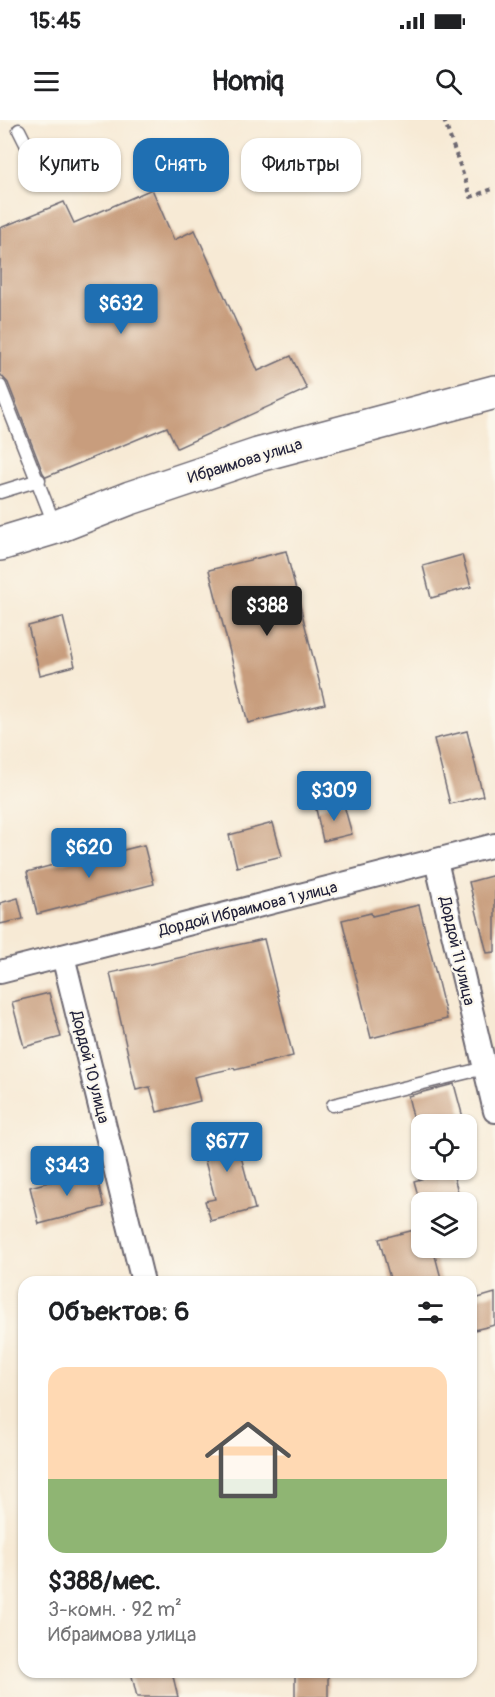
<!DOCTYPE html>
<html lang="ru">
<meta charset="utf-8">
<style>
body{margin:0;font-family:Pangolin,sans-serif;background:#f2f2f2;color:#202124;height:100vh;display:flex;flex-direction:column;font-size:22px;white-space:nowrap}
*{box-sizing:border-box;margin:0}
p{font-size:20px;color:#757577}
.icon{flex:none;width:33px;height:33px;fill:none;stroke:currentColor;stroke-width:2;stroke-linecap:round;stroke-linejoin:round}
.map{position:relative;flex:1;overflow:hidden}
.side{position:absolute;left:18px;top:1156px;width:459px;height:402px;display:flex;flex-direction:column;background:#fff;border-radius:18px;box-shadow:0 2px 4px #0004}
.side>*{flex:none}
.guide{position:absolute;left:18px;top:18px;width:459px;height:54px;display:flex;gap:12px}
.tools{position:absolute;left:411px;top:994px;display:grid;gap:12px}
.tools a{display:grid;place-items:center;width:66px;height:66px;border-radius:12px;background:#fff;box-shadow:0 2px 4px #0004;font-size:30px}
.price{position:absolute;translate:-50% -51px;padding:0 14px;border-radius:6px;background:#1f6fb2;color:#fff;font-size:20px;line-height:39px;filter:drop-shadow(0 2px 3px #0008)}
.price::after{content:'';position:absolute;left:50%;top:36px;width:18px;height:14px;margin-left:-9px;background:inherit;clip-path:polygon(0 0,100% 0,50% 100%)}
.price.selected{background:#222;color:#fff}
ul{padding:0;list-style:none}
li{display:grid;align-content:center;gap:12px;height:318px;padding:0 30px}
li+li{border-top:2px solid #e0e0e0}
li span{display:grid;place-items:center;height:186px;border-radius:18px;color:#555}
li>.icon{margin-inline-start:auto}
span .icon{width:108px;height:108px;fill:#fffc;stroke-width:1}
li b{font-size:26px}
h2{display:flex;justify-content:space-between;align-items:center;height:72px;padding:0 30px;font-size:26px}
.tag{padding:0 21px;border-radius:18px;background:#fff;box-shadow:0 2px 4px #0004;font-size:21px;line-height:54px}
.tag.selected{background:#1f6fb2;color:#fff}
.status{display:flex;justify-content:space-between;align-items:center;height:42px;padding:0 30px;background:#fff;direction:ltr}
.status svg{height:16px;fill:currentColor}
header{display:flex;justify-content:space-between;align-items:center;height:78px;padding:0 30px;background:#fff;font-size:27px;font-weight:800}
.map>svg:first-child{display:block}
.building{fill:#c89d7d}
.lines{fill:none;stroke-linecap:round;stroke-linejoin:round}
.service-casing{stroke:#6d6871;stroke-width:15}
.minor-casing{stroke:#6d6871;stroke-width:26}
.secondary-casing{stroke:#6d6871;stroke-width:36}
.path{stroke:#6d6871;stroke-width:4;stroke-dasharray:4.5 4.5;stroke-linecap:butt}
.service{stroke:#fff;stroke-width:12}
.minor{stroke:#fff;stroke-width:22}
.secondary{stroke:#fff;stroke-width:33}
.labels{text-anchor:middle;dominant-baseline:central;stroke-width:4.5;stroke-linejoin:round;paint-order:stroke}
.street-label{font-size:16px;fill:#22223b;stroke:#fbf7ec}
</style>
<div class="status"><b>15:45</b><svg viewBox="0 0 49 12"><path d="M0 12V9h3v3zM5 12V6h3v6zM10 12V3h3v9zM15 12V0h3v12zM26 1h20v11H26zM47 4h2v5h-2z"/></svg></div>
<header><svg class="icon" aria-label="menu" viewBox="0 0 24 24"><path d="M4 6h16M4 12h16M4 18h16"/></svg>Homiq<svg class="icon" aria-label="search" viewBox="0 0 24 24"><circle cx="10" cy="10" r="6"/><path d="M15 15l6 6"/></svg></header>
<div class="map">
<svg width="495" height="1577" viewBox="0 0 495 1577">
<rect width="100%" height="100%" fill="#fbf7ec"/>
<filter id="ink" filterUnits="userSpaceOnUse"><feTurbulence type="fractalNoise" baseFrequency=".0167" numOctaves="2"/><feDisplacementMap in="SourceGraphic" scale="12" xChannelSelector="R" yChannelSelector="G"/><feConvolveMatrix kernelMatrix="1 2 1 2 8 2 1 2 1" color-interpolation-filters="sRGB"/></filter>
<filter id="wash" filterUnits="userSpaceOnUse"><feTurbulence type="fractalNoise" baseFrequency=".008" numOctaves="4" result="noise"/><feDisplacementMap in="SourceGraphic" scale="24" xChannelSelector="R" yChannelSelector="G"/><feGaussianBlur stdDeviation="1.35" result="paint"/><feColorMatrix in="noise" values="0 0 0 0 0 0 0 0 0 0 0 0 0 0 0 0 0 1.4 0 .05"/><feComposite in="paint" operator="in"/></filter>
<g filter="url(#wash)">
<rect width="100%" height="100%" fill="#f7ead5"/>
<g id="blocks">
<!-- building -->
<g class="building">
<polygon points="152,69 174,120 195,110 258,251 291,236 307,269 177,328 167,307 46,357 43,353 8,263 0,254 0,108 64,82 74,103"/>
<polygon points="286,431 325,584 248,603 209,450"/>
<polygon points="462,435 471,467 431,478 423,446"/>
<polygon points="63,497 75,546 40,555 28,506"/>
<polygon points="467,611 483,676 450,684 434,619"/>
<polygon points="343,682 352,714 323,721 316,689"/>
<polygon points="273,703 282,736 237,747 229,715"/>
<polygon points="144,725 154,764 37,794 27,752 83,737 83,740"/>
<polygon points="495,755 495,832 487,833 469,762"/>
<polygon points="18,778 23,799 0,804 0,783"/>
<polygon points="419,785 447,899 371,918 342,800 371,793 372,796"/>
<polygon points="264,819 293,936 235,950 234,948 194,957 200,981 157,992 150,967 136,970 110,853"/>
<polygon points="49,873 61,917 24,927 12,882"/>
<polygon points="454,964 465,1005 415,1005 408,976"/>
<polygon points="244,1005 251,1030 240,1033 255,1089 211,1101 205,1081 215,1079 199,1018"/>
<polygon points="95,1050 104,1087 39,1104 30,1067"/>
<polygon points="452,1050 461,1083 420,1083 414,1061"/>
<polygon points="422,1108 422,1128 433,1128 442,1162 391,1162 379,1119"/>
<polygon points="495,1173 495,1205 474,1210 471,1198 471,1180"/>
<polygon points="131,1552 172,1552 178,1577 137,1577"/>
<rect x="295" y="1552" width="33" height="25"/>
</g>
</g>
</g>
<g filter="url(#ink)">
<use href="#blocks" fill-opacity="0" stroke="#6d6871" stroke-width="1.5"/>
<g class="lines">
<defs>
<g id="service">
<polyline points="19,10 41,54"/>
<polyline points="0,266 55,406"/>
<polyline points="0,372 39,360"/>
<polyline points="333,985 485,948"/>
</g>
<g id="minor">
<polyline points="436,741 495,991"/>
<polyline points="63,836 143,1162"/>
<polyline points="0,852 495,725"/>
</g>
<polyline id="secondary" points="0,424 56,407 130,378 258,335 495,272"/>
</defs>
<!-- service casing -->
<use href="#service" class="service-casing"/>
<!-- minor casing -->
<use href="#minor" class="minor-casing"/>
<!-- secondary casing -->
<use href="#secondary" class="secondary-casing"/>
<!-- path -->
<polyline class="path" points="444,0 471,77 495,68"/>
<!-- service -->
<use href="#service" class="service"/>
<!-- minor -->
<use href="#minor" class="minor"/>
<!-- secondary -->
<use href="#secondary" class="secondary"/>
</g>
</g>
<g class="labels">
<!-- street labels -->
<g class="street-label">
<text transform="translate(245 341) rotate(-17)">Ибраимова улица</text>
<text transform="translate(248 789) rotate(-14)">Дордой Ибраимова 1 улица</text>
<text transform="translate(457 831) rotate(77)">Дордой 11 улица</text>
<text transform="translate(90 947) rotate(76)">Дордой 10 улица</text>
</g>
</g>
</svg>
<div class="tools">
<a><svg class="icon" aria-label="locate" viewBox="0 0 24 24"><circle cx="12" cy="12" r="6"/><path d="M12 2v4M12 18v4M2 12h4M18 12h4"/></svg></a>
<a><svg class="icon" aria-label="layers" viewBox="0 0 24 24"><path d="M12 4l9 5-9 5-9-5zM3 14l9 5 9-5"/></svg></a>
</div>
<b class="price" style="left:121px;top:215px">$632</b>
<b class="price selected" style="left:267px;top:517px">$388</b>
<b class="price" style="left:334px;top:702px">$309</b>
<b class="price" style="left:89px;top:759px">$620</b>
<b class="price" style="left:227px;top:1053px">$677</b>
<b class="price" style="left:67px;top:1077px">$343</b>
<div class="guide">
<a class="tag">Купить</a>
<a class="tag selected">Снять</a>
<a class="tag">Фильтры</a>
</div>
<section class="side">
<h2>Объектов: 6<svg class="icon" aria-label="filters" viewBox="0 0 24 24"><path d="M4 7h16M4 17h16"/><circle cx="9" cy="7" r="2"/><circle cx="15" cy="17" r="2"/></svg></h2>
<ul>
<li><span style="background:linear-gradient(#ffd9b3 60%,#8fb573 0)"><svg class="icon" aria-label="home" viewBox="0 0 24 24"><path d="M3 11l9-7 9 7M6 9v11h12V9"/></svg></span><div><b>$388/мес.</b><p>3-комн. · 92 m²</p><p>Ибраимова улица</p></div></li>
</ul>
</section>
</div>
